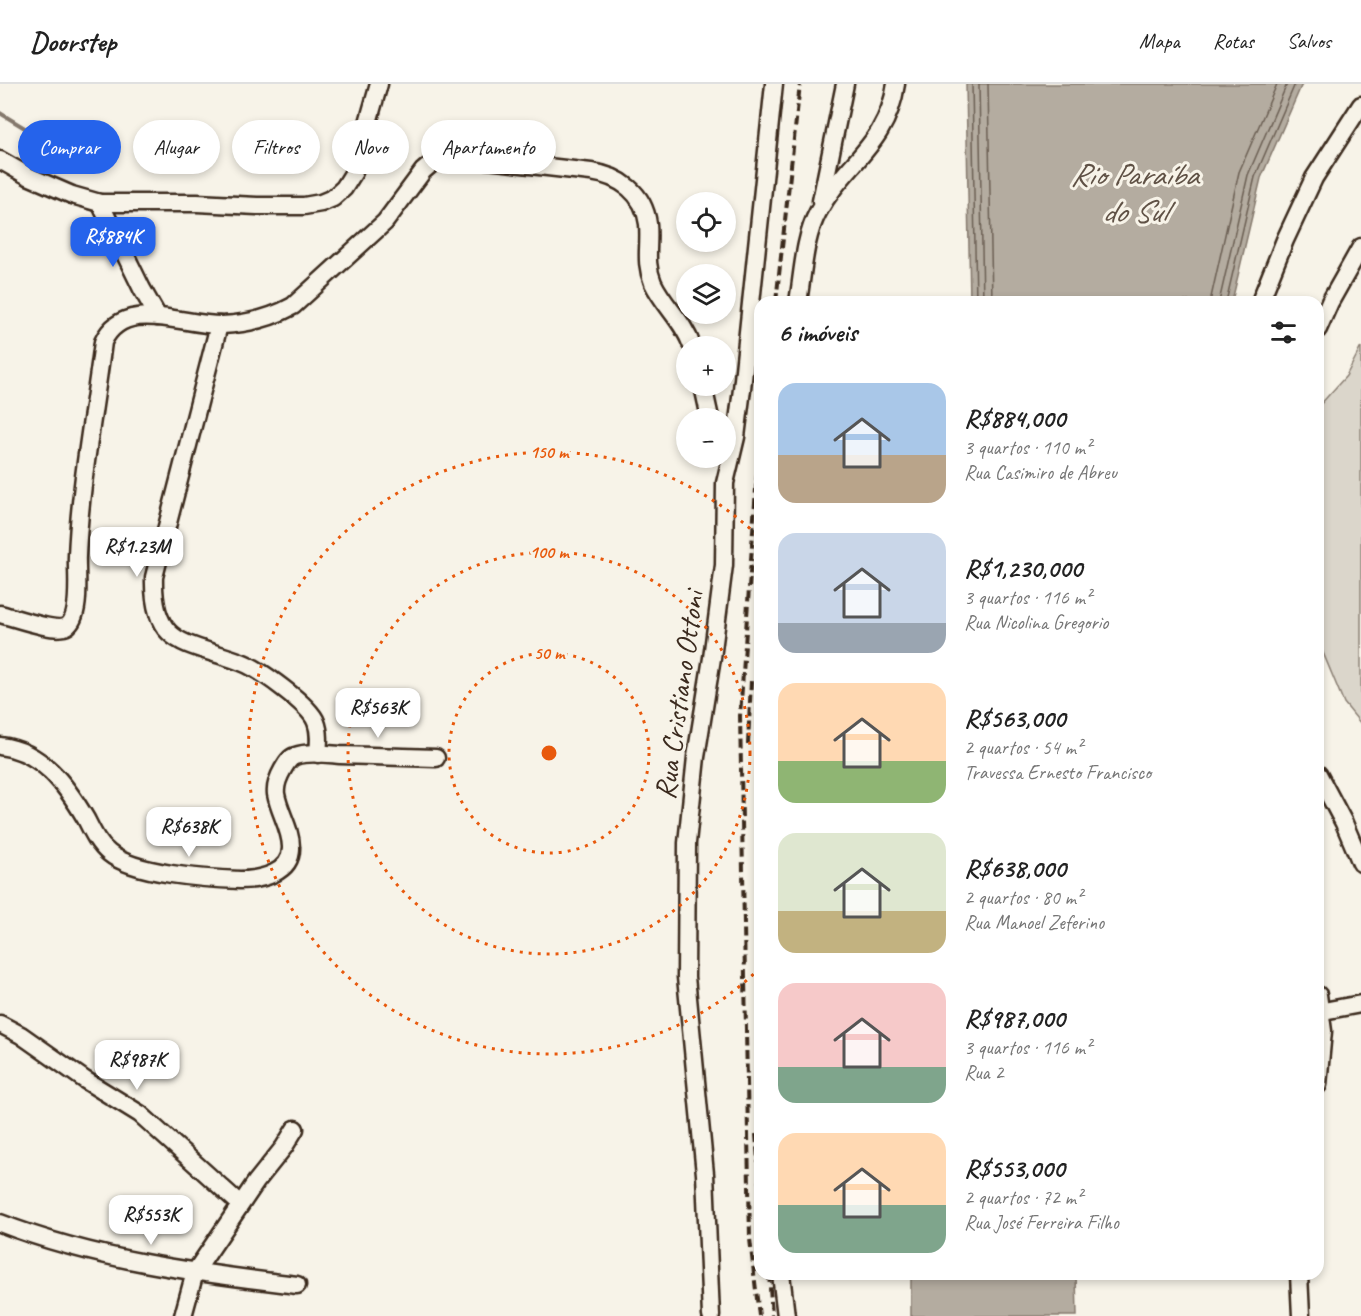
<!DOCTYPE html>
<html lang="pt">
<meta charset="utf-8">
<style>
body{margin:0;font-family:Caveat,sans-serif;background:#f6f6f6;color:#222;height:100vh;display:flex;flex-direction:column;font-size:22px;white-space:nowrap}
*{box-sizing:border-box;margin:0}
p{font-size:20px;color:#767676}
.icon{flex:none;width:33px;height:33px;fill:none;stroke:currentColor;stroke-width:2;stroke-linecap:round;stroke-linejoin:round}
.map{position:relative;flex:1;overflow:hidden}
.sheet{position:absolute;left:754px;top:212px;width:570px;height:984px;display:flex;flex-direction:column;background:#fff;border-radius:18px;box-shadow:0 3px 9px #0003}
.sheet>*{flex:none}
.hud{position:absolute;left:18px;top:36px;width:570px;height:54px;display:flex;gap:12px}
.controls{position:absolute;left:676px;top:108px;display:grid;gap:12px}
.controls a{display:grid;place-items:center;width:60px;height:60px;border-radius:50%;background:#fff;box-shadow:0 3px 9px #0003;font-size:30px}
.price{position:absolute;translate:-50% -51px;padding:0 14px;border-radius:12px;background:#fff;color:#222;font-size:20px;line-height:39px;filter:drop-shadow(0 2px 3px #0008)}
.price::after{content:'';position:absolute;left:50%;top:36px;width:18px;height:14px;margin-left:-9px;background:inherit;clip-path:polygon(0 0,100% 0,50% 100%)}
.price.selected{background:#2563eb;color:#fff}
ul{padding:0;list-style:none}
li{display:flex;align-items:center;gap:18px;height:150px;padding:0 24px}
li span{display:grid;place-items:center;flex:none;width:168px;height:120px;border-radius:18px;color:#555}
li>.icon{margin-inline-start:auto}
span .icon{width:72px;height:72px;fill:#fffc;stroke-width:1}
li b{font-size:26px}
h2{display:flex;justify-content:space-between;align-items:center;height:72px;padding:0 24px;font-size:26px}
.chip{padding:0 21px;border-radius:27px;background:#fff;box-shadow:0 3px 9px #0003;font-size:21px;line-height:54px}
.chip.selected{background:#2563eb;color:#fff}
header{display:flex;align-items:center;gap:36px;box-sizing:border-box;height:84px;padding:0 30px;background:#fff;border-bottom:2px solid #e0e0e0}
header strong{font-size:28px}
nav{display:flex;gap:33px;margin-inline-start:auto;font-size:21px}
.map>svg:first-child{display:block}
.green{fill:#dbd6cb;stroke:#8b8074;stroke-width:1.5}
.water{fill:#b4aca0;stroke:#84786c;stroke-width:1.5}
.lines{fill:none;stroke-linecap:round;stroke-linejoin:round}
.shore{stroke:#6b5e52;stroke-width:1.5}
.stream{stroke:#84786c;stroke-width:4}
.minor-casing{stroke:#3b2a1e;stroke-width:21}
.minor{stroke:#f7f3e8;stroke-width:16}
.rail{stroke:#3b2a1e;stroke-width:4;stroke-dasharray:9 4.5;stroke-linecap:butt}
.ring{fill:none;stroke:#e8590c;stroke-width:3;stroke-dasharray:3 6}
.labels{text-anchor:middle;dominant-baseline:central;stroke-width:6;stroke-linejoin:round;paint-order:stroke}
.street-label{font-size:30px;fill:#3b2a1e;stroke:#f7f3e8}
.water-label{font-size:32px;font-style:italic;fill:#5f5145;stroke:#f7f3e8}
.centre{fill:#e8590c;stroke:#f7f3e8;stroke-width:3}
.ring-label{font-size:18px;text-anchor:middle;font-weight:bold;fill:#e8590c;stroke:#f7f3e8;stroke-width:6;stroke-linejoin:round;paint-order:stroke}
</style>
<header>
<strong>Doorstep</strong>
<nav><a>Mapa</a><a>Rotas</a><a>Salvos</a></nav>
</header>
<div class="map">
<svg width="1361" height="1232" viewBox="0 0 1361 1232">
<rect width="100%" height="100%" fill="#f7f3e8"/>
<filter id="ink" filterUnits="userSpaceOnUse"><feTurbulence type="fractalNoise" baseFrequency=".0167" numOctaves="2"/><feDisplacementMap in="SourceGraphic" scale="12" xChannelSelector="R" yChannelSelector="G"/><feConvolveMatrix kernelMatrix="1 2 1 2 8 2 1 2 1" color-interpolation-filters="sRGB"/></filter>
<g filter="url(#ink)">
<!-- green -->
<polygon class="green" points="1361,263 1361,640 1344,619 1319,559 1318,323 1346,292"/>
<!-- water -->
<g class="water">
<polygon points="966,0 1302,0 1261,94 1232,217 970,217"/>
<polygon points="911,1190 1076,1190 1077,1232 911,1232"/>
</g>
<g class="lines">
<!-- shore -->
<g class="shore">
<polyline points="972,0 976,218"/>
<polyline points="979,0 983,218"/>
<polyline points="988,0 992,218"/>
<polyline points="1210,218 1239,88 1277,0"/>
<polyline points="1219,218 1248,91 1287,0"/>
<polyline points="1226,218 1255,93 1295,0"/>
</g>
<!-- stream -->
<polyline class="stream" points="0,29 28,46"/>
<defs>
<g id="minor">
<polyline points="0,76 28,92 72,111 100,119 197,119 257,122 304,122 321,119 333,114 344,104 354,88 379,0"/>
<polyline points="821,117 845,0"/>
<polyline points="100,119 142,205 158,233"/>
<path d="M798,218c5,-29 6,-64 20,-90 27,-50 69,-66 78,-128"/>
<polyline points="1260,218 1285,156 1314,94 1361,21"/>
<path d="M219,241l-65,252c-2,71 34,65 87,85 17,6 69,43 75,60 4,10 3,21 2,32"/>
<polyline points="1318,245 1330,218 1361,163"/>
<polyline points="703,302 710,334"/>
<path d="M0,530c13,3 56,19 67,12 15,-10 9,-54 10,-70 3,-72 17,-143 26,-214 21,-46 81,-16 119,-17 25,-1 49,-7 71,-19l92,-84 38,-51 14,-12 24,-2 130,15c29,4 53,21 57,52 2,23 -4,37 5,59 11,23 31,39 39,63"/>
<path d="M0,662c42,5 66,39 86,73 6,12 12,25 23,34 25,21 98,26 131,27 21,0 52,-7 51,-33 0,-18 -12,-35 -15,-53 -1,-8 3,-18 7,-25 3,-5 6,-11 12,-13 13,-5 32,-2 45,-1 32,1 64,2 96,3"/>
<polyline points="1318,690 1344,739 1361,779"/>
<polyline points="1318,911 1323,947 1318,1001"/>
<polyline points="1318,928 1361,920"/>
<polyline points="0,940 21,951 85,996 140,1030 240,1120"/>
<path d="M0,1139c95,37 197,50 297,62"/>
<polyline points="781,1190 786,1232"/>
<polyline points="1299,1190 1301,1232"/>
<polyline points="183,1232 195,1188 256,1098 284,1063 295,1045"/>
<polyline points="711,1232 705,1090 686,893 687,759 696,673 712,574 724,481 725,399 736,353 742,305 774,0"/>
</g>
</defs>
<!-- minor casing -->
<use href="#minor" class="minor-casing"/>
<!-- minor -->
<use href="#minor" class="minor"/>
<!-- rail -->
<g class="rail">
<polyline points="776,218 800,0"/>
<polyline points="748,660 751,597"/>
<polyline points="756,1050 760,1100"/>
<polyline points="769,1190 772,1232"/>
<polyline points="759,1232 750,1155 740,632 760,348"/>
</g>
</g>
</g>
<!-- distance rings -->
<g class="ring">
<circle cx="549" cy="669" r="100"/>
<circle cx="549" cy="669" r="201"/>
<path d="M760 884A301 301 0 1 1 760 454"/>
</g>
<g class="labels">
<!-- street labels -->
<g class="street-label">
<text transform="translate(679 611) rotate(-82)">Rua Cristiano Ottoni</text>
</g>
<!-- water labels -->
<g class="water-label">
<text x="1134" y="90">Rio Paraíba<tspan x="1134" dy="37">do Sul</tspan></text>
</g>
</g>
<circle cx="549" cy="669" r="9" class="centre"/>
<g class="ring-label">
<text x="549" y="374">150 m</text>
<text x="549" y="474">100 m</text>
<text x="549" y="575">50 m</text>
</g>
</svg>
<div class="controls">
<a><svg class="icon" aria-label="locate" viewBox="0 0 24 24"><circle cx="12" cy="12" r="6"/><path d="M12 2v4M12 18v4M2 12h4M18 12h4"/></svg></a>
<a><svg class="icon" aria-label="layers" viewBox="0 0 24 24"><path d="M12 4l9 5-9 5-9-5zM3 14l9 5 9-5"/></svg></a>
<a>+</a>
<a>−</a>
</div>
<b class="price selected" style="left:113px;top:184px">R$884K</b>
<b class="price" style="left:137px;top:494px">R$1.23M</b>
<b class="price" style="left:378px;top:655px">R$563K</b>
<b class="price" style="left:189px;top:774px">R$638K</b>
<b class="price" style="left:137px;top:1007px">R$987K</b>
<b class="price" style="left:151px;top:1162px">R$553K</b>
<div class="hud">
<a class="chip selected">Comprar</a>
<a class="chip">Alugar</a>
<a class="chip">Filtros</a>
<a class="chip">Novo</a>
<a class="chip">Apartamento</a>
</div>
<section class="sheet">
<h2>6 imóveis<svg class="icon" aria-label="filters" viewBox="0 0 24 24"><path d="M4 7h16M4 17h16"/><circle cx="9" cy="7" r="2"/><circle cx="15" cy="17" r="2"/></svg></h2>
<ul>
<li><span style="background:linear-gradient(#a9c7e8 60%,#b9a48a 0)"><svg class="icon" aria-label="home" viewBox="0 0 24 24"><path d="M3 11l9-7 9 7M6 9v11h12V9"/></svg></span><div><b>R$884,000</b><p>3 quartos · 110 m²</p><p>Rua Casimiro de Abreu</p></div></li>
<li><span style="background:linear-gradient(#c9d6e8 75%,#9aa5b1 0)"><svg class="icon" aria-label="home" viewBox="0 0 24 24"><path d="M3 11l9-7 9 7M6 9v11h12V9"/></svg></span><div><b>R$1,230,000</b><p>3 quartos · 116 m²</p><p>Rua Nicolina Gregorio</p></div></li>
<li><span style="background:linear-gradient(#ffd9b3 65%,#8fb573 0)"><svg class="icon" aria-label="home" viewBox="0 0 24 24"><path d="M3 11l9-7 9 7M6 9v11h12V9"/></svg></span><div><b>R$563,000</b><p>2 quartos · 54 m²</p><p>Travessa Ernesto Francisco</p></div></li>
<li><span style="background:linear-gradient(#dfe7d0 65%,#c2b280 0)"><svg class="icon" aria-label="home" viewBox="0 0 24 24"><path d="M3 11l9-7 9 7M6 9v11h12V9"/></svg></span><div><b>R$638,000</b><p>2 quartos · 80 m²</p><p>Rua Manoel Zeferino</p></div></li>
<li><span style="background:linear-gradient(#f6c9c9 70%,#7fa58c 0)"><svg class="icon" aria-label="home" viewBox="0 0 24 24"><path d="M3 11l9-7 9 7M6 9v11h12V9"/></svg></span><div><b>R$987,000</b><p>3 quartos · 116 m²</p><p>Rua 2</p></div></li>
<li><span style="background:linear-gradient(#ffd9b3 60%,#7fa58c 0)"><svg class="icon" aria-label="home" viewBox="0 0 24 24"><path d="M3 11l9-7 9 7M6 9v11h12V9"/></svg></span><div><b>R$553,000</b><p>2 quartos · 72 m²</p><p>Rua José Ferreira Filho</p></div></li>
</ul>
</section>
</div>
